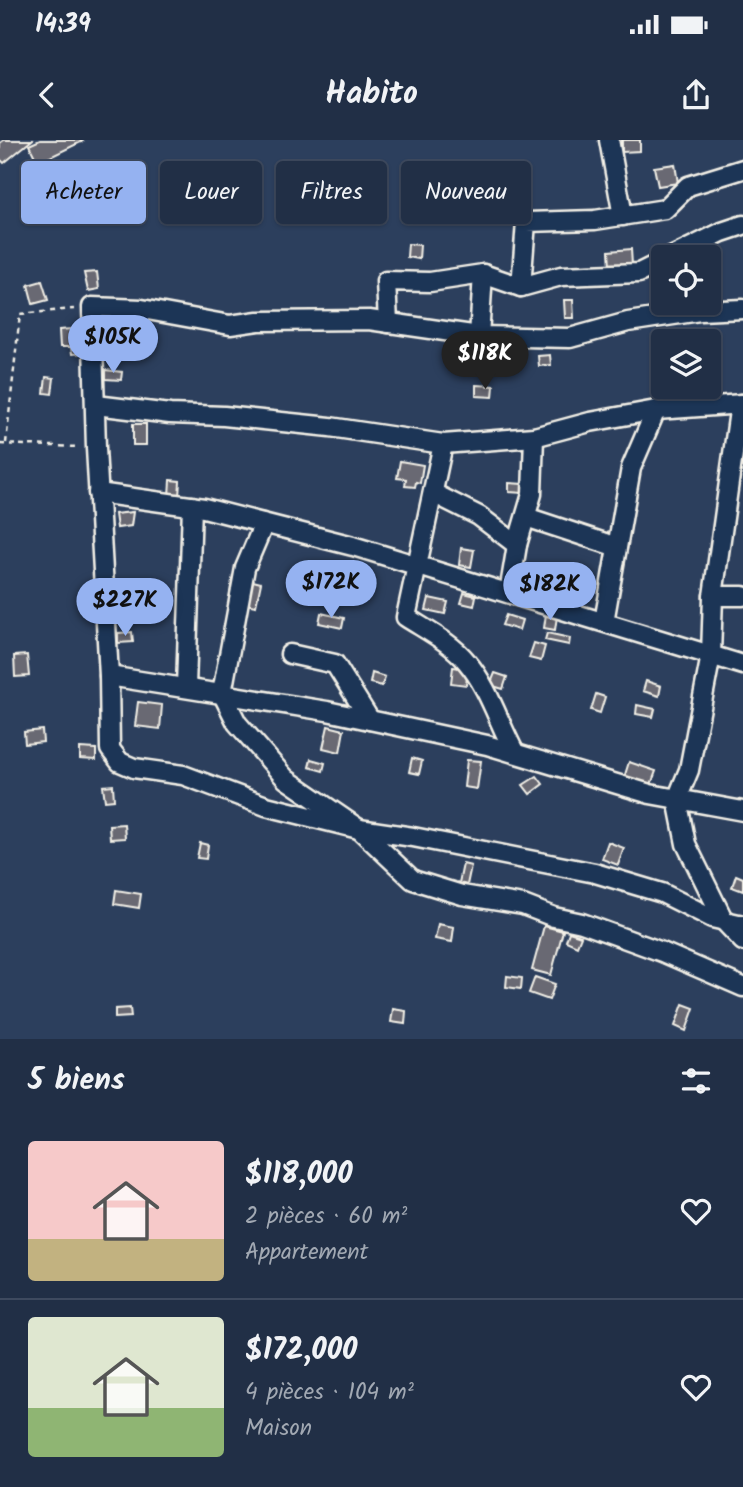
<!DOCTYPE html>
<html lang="fr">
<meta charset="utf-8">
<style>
body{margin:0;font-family:Kalam,sans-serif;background:#2d3b51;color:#f1f3f6;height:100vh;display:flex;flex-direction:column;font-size:26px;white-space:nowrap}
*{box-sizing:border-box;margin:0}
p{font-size:23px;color:#a2a9b3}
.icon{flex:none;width:38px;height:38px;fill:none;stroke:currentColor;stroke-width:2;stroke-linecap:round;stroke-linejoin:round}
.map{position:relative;height:899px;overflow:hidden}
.details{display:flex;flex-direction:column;background:#212f46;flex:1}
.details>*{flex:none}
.guide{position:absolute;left:21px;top:21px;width:702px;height:63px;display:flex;gap:14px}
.fabs{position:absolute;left:651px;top:105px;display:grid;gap:14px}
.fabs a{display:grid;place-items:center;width:70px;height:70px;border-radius:7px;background:#212f46;box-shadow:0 2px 5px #0004,0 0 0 2px #3e4a5f;font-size:35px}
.price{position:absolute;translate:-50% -60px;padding:0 16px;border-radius:24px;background:#95b2f1;color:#111;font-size:23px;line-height:46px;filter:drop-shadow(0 2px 4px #0008)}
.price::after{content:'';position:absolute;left:50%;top:42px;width:21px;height:16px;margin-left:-10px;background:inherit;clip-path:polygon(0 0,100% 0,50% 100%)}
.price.on{background:#222;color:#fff}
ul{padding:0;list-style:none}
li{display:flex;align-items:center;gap:21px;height:175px;padding:0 28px}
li+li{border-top:2px solid #3e4a5f}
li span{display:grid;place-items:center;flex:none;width:196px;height:140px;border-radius:7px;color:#555}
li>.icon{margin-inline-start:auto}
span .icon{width:84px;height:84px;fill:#fffc;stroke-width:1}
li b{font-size:30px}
h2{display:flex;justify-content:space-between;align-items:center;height:84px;padding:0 28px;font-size:30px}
.chip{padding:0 24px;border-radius:7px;background:#212f46;box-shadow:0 2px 5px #0004,0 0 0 2px #3e4a5f;font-size:24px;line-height:63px}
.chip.on{background:#95b2f1;color:#111}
.status{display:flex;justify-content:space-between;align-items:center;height:49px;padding:0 35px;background:#212f46;direction:ltr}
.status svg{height:19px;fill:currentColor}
header{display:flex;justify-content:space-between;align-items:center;height:91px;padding:0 28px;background:#212f46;font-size:32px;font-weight:600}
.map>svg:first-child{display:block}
.building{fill:#696973;stroke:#f4f1e8;stroke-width:2}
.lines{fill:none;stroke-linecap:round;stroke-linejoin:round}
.minor-casing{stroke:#f4f1e8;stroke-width:23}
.path{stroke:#f4f1e8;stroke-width:2.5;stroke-dasharray:5 5;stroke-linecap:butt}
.minor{stroke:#1d3557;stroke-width:18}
</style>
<div class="status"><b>14:39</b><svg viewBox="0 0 49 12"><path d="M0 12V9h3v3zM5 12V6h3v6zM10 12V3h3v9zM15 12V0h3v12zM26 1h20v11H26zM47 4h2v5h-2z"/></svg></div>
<header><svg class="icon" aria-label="back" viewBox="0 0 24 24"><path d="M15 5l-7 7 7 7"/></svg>Habito<svg class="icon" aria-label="share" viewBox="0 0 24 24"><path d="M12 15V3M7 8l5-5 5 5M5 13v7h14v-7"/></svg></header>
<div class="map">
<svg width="743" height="899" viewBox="0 0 743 899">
<rect width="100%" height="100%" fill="#2c3f5d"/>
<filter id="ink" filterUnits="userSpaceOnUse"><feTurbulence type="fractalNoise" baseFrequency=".0143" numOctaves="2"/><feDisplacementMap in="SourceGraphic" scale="14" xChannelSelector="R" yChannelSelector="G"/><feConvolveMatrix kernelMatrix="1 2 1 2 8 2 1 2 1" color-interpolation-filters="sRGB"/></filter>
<g filter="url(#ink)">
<!-- building -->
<g class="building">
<polygon points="4,0 32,0 4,23 0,19 0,3"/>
<polygon points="40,0 82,0 83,1 38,23 29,5"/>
<polygon points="622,0 640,0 640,11 622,12"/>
<polygon points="675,24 678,43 658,46 654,27"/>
<polygon points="422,55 433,56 431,68 421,67"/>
<polygon points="484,56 506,57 505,77 483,76"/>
<polygon points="408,104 420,105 419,119 407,117"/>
<polygon points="631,109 632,125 610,127 609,111"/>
<polygon points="97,132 99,149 88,151 84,133"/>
<polygon points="42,141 48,160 33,164 28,145"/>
<polygon points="564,160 573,160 574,178 565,178"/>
<polygon points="117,183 118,192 103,194 102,185"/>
<polygon points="72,189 73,200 86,199 87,213 72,214 71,207 60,207 59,190"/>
<polygon points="550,215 551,225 539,226 538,216"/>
<polygon points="105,230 122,232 121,240 105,239"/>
<polygon points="46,237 54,238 52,254 44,253"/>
<polygon points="476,245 494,246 493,257 476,256"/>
<rect x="133" y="284" width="13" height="21"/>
<polygon points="400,321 423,325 420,343 416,342 415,347 405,346 406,339 397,338"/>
<polygon points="170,340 180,341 179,357 169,356"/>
<polygon points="509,343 523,344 523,353 509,352"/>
<polygon points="133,372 131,386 117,388 115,374"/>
<polygon points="461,408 474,410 471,427 459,425"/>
<polygon points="245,439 261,443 256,466 240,463"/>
<polygon points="464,453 476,456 474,466 461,463"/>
<polygon points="429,458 448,462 445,474 426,470"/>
<polygon points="321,473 344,478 342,488 319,483"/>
<polygon points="546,474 557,476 555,490 544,488"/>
<polygon points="506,475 522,480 519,490 502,485"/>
<polygon points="132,492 133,502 118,503 118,493"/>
<polygon points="547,493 570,498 569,505 545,500"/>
<polygon points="534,503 545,506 541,521 529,518"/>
<polygon points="27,515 29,536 15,537 14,516"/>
<polygon points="453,527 468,529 466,545 451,543"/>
<polygon points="372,533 385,537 382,546 370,543"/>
<polygon points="495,533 507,537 503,549 490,545"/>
<polygon points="646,541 661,546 659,556 643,551"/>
<polygon points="596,554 605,557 600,573 591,570"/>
<polygon points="138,562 162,565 160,589 135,586"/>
<polygon points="637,565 655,569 653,577 636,574"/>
<polygon points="328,586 344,590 340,612 323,608"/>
<polygon points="42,590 43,602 25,604 24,592"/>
<polygon points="80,608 96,609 96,620 80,619"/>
<polygon points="412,618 422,621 419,634 409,632"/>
<polygon points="311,619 325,623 323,631 309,627"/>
<polygon points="467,620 481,621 477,649 464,647"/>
<polygon points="629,622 656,631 649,650 623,641"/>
<polygon points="537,636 543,644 530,654 523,645"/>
<polygon points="113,645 114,660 105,661 103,646"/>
<polygon points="124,684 125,698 110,699 109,685"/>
<polygon points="608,702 624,708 618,725 602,719"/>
<polygon points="200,703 208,705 206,719 197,718"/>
<polygon points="463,724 471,726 467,745 459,743"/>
<polygon points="736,735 743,738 743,751 732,747"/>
<polygon points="116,750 141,754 139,768 114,764"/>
<polygon points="438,784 454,787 452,802 435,799"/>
<polygon points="544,786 563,791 551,835 532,830"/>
<polygon points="569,792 581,796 577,806 566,801"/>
<polygon points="507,836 522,838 521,849 506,847"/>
<polygon points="535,837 555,844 549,860 529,853"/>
<polygon points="683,864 694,868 686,891 675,886"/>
<polygon points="130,868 131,877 115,878 115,869"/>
<polygon points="393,869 406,871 405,884 391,882"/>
</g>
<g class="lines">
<defs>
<g id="minor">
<polyline points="609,0 623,76"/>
<polyline points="671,117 722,92 743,85"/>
<polyline points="521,147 526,82 595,80 665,69 688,46 743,29"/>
<polyline points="743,169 700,171 628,182 570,198 479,196 369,180 258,181 230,185 142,169 92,167 96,308 109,536 110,609 120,622 134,628 183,635 266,666 359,689 413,697 595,733 662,753 712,778 743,785"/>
<polyline points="388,183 386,141 430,142 483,134 521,147 561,136 639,133 663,121"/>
<polyline points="479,196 483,134"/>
<polyline points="740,264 713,456 711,515 689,630 677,659 686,704 724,781 743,801"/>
<polyline points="96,265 170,274 224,276 330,287 443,304 534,297 590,282 656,270 743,264"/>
<path d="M443,304l-37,173c20,13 46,26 61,45 22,26 32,62 48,91"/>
<polyline points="98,353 204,368 353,406 743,525"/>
<polyline points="433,353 479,376 517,405"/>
<polyline points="526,377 617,407"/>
<polyline points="262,383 262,388 245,428 222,553 237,583 286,639 359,689 413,740 462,755 523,765 554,777 582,783 662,812 743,847"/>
<polyline points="509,453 517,405 532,354 534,297"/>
<polyline points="713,456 743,456"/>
<polyline points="604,482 631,328 656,270"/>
<polyline points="290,514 335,524 370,580"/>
<polyline points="109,536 327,571 487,605 650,654 743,671"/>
<polyline points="186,547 192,366"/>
</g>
</defs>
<!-- minor casing -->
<use href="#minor" class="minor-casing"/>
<!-- path -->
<g class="path">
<polyline points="6,303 20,174 74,169"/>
<polyline points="0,304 79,307"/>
</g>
<!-- minor -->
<use href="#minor" class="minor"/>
</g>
</g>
</svg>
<div class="fabs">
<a><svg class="icon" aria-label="locate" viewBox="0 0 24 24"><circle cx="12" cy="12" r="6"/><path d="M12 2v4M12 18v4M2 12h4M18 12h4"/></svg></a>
<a><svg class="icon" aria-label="layers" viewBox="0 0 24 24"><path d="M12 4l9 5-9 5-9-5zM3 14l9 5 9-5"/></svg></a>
</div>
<b class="price" style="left:113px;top:235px">$105K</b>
<b class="price on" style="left:485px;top:251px">$118K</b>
<b class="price" style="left:331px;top:480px">$172K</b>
<b class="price" style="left:550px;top:482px">$182K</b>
<b class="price" style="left:125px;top:498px">$227K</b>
<div class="guide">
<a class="chip on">Acheter</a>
<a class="chip">Louer</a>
<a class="chip">Filtres</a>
<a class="chip">Nouveau</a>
</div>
</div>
<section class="details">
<h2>5 biens<svg class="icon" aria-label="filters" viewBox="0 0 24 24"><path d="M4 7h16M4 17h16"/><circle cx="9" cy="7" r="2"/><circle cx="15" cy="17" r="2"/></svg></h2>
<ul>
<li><span style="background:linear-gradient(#f6c9c9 70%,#c2b280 0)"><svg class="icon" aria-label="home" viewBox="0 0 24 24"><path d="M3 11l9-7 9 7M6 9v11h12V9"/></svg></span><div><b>$118,000</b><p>2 pièces · 60 m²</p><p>Appartement</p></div><svg class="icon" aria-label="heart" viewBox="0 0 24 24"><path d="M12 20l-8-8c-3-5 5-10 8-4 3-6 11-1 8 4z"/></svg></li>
<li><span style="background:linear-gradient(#dfe7d0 65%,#8fb573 0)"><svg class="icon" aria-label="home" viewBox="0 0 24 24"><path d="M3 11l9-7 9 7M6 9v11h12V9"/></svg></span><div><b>$172,000</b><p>4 pièces · 104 m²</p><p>Maison</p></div><svg class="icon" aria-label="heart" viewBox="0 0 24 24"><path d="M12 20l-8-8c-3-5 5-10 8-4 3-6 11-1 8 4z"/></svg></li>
</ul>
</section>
